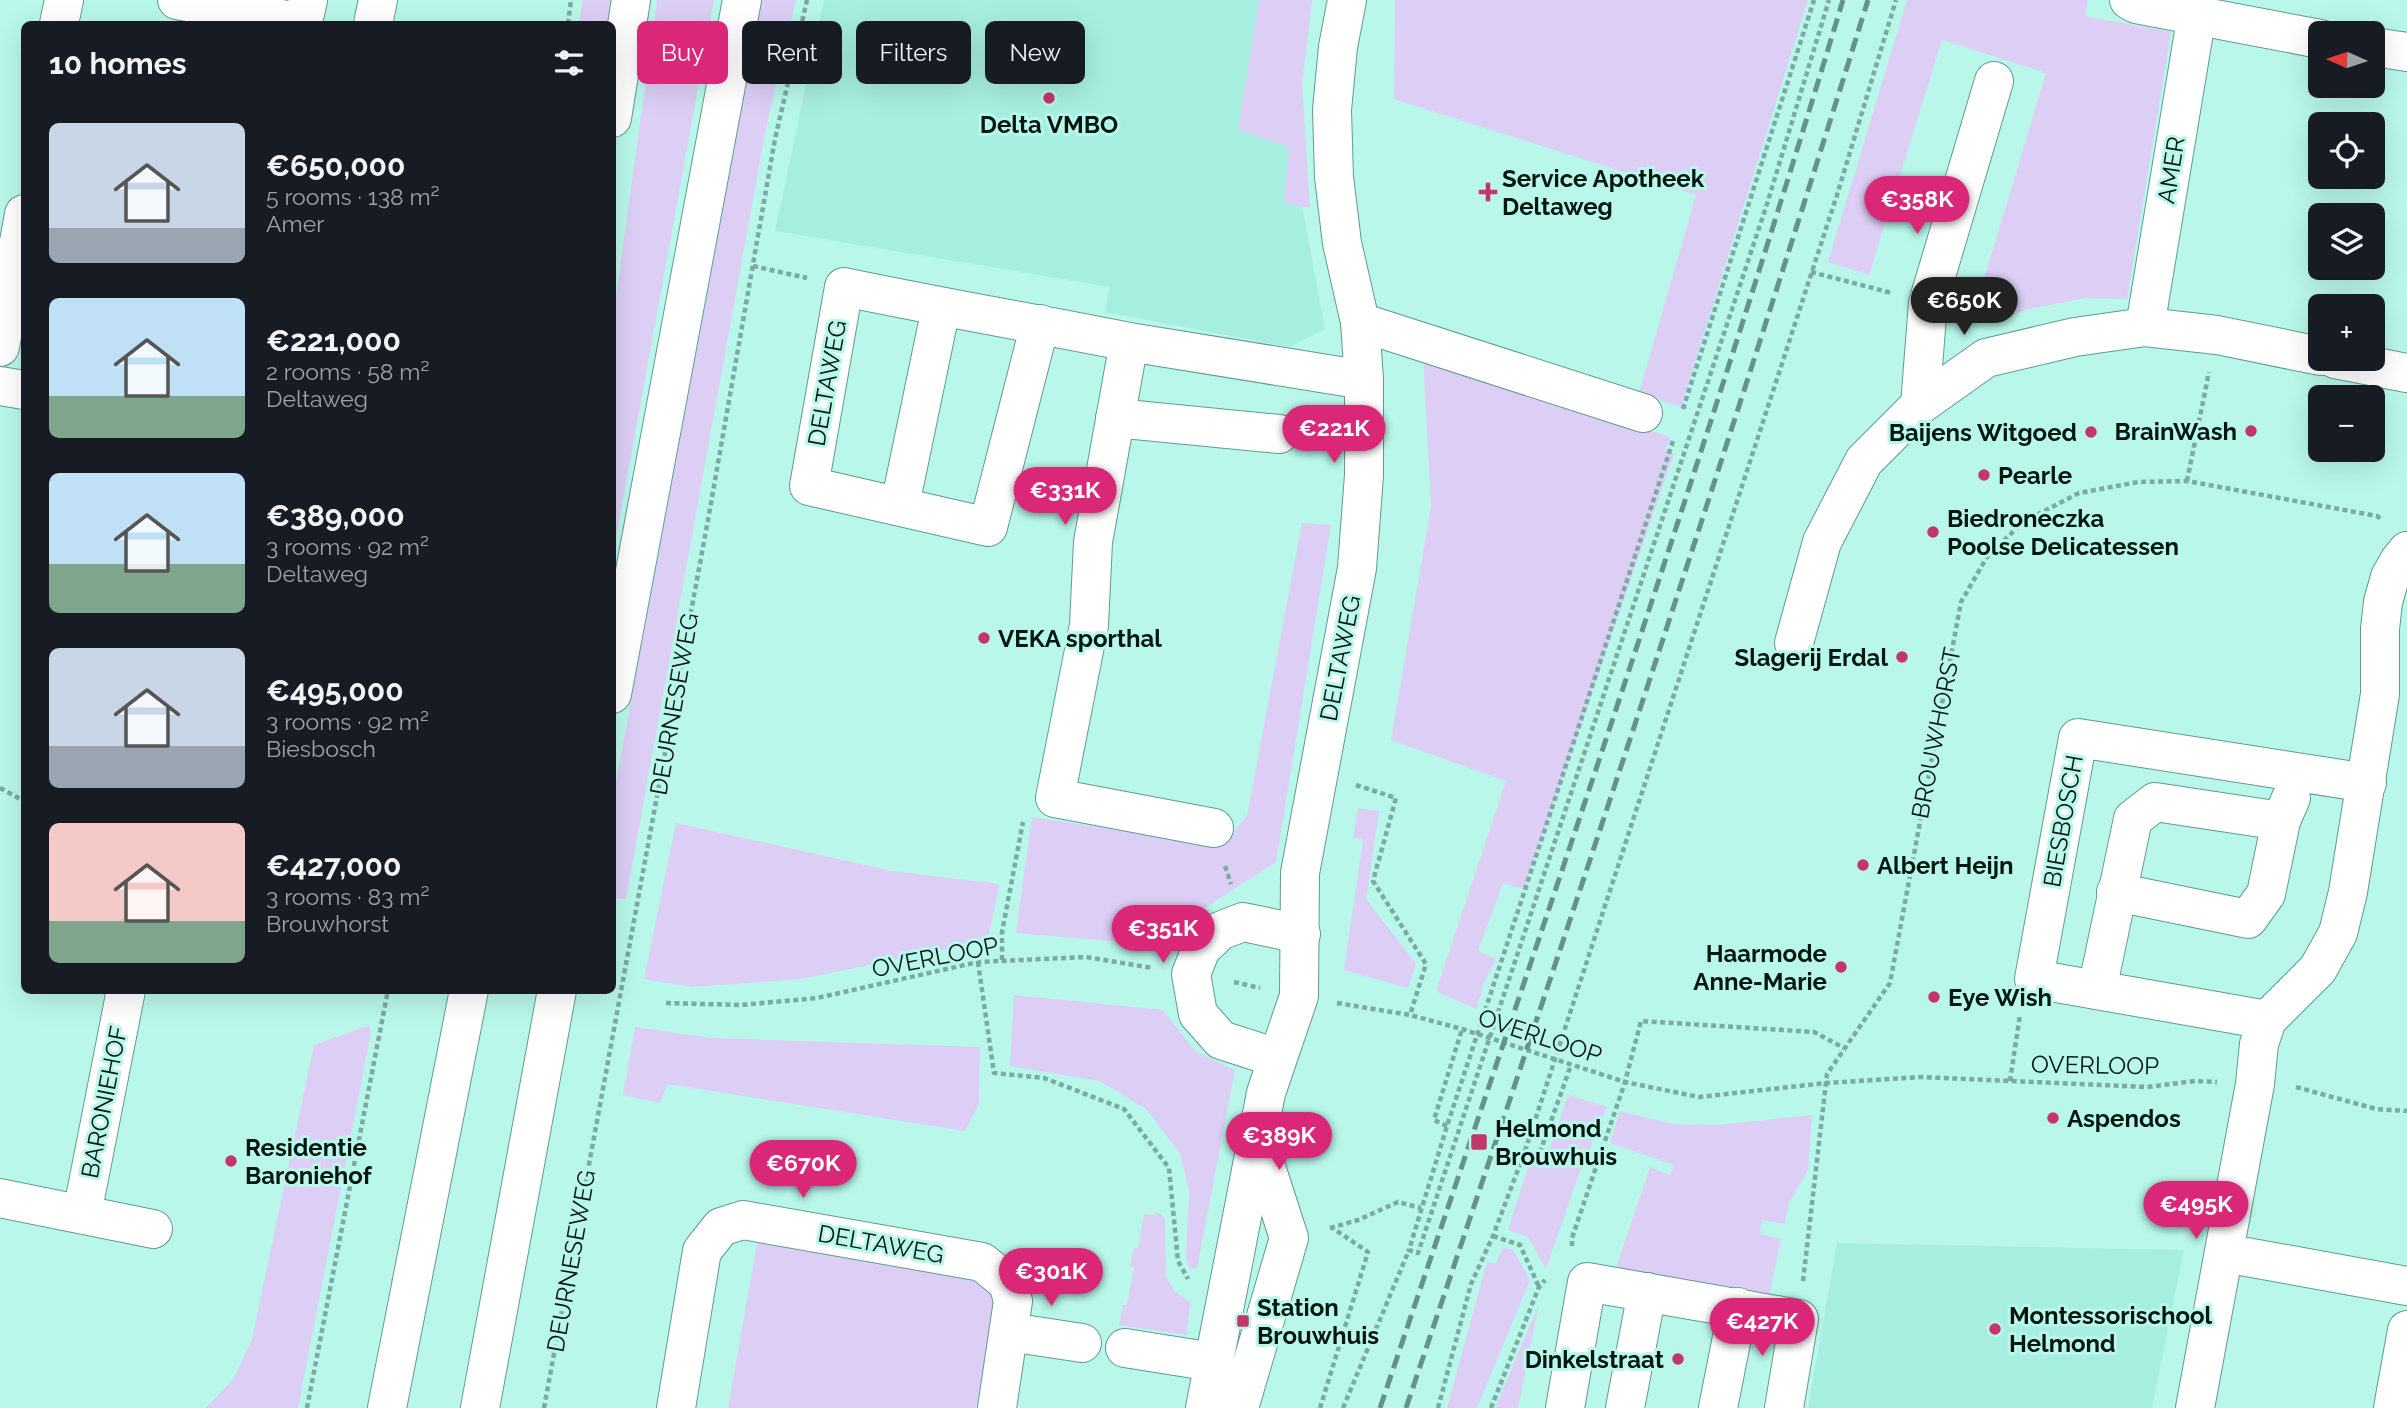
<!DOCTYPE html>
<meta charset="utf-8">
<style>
body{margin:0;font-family:Raleway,sans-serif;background:#242831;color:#f1f3f6;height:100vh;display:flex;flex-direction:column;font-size:26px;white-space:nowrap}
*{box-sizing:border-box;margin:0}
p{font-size:23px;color:#9ea1a6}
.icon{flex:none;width:38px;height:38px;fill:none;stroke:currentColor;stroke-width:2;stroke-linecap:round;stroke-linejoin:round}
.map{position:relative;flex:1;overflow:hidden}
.drawer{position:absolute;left:21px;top:21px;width:595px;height:973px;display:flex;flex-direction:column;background:#171b24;border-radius:10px;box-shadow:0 7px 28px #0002}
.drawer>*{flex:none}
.banner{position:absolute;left:637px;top:21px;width:665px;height:63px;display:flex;gap:14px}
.needle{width:46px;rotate:273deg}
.fabs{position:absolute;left:2308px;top:21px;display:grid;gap:14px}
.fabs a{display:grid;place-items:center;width:77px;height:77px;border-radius:10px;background:#171b24;box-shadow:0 7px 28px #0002;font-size:35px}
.price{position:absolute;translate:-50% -60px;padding:0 16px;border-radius:24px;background:#db2777;color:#fff;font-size:23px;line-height:46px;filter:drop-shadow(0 2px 4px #0008)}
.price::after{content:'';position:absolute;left:50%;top:42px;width:21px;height:16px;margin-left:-10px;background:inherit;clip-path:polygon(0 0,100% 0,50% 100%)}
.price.active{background:#222;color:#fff}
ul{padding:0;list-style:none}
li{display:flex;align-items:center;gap:21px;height:175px;padding:0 28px}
li span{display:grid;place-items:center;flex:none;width:196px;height:140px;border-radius:10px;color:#555}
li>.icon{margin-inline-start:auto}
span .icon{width:84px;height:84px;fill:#fffc;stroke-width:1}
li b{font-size:30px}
h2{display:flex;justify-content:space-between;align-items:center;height:84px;padding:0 28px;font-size:30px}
.chip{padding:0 24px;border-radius:10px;background:#171b24;box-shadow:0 7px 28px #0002;font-size:24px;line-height:63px}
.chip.active{background:#db2777;color:#fff}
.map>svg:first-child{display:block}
.built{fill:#a6eee0}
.green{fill:#dccef5}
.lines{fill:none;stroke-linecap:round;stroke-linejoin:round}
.minor-casing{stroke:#609b91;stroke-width:40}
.major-casing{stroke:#609b91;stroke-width:40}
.path{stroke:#7aaaa2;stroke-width:4.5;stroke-dasharray:5 3.5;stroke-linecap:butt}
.minor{stroke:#fff;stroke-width:38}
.major{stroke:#fff;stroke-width:38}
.rail{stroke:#66928a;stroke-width:5;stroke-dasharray:14 7;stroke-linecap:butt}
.poi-dot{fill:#c2366c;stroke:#b9f7eb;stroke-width:2.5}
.labels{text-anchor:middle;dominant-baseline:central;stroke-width:6;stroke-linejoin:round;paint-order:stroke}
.poi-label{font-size:24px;font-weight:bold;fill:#001613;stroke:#b9f7eb;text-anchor:start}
.street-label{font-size:24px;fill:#001613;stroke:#b9f7eb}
</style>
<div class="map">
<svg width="2407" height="1408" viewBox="0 0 2407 1408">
<rect width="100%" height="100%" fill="#b9f7eb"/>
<!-- built -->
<g class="built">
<polygon points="824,0 1290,0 1300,196 1325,329 1289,347 1105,312 1110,287 775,231"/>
<polygon points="1837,1243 2184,1250 2152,1408 1808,1408"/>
</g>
<!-- green -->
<g class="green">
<polygon points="583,0 616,0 612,24 579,24"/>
<polygon points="657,0 714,0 613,555 613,319"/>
<polygon points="761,0 796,0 766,128 626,899 613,898 613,799"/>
<polygon points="1259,0 1312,0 1302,84 1310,208 1284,203 1289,147 1238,130"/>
<polygon points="1395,0 1808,0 1681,407 1639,393 1696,195 1394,99"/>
<polygon points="1907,0 2088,0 2085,16 2171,32 2127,299 2085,298 2025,310 1992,323 1972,319 2046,73 1942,40 1869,275 1828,262"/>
<polygon points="1423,355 1670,437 1665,451 1674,454 1524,889 1503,883 1478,951 1496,959 1484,983 1476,1009 1436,991 1506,781 1391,740 1431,507"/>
<polygon points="1302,523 1331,525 1276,862 1188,919 1169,946 1016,933 1032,817 1208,844 1230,837 1247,816"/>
<polygon points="1358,808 1379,811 1366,899 1416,964 1408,988 1344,970 1363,840 1353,837"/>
<polygon points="676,823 892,871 1000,884 987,941 801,979 693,987 644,979"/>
<polygon points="1014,995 1163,1010 1195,1051 1235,1070 1197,1268 1189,1269 1186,1258 1189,1191 1180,1153 1146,1109 1100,1081 1010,1066"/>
<polygon points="370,1025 370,1037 298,1408 206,1408 234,1378 252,1339 314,1045"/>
<polygon points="635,1027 711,1038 980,1047 979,1104 965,1131 667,1084 660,1103 623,1095"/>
<polygon points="1568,1095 1607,1107 1579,1174 1546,1269 1528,1237 1508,1230 1531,1158 1545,1163"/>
<polygon points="1620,1111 1673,1124 1718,1125 1812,1115 1808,1170 1788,1205 1785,1224 1762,1220 1760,1234 1781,1239 1768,1301 1615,1271 1650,1167 1670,1175 1674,1165 1610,1143"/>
<polygon points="1156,1212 1161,1214 1165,1220 1166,1277 1175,1292 1190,1302 1187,1335 1119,1325 1123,1305 1127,1305 1134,1268 1130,1267 1134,1248 1138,1248 1144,1214 1155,1215"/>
<polygon points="758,1238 980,1276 992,1290 995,1307 976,1408 728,1408"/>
<polygon points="1503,1247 1513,1250 1530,1280 1477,1408 1447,1408 1487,1262 1496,1264"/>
<polygon points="1539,1304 1518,1408 1495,1408"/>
</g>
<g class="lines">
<defs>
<g id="minor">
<polyline points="177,0 303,23 308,0"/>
<polyline points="2129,0 2136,4 2320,39"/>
<polyline points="59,24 64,0"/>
<polyline points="373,24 378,0"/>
<polyline points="2373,47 2407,52"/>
<polyline points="1360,322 1643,413"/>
<path d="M1040,324l-52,203 -179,-41 35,-199c95,20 190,36 285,55"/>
<polyline points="2145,327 2197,14"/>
<polyline points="0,347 24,214"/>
<polyline points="2335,359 2407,373"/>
<polyline points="0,386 24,390"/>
<polyline points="1920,405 1928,303 1994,81"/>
<polyline points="1115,418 1279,434"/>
<polyline points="900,505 941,308"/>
<polyline points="1794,643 1822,542 1864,461 1920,405 1986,358 2075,337 2145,327 2217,335 2320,356"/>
<polyline points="1214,828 1055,798 1089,625 1093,542 1129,342 1364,380"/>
<polyline points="2116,892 2248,919 2266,894 2281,821 2291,798"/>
<polyline points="2097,990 2133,819 2155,802 2281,821"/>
<polyline points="2267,1020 2034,979 2078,738 2367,783"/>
<polyline points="1277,1058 1221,1040 1198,1014 1191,974 1201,949 1220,931 1243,922 1301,934"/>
<polyline points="0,1198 153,1229"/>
<polyline points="82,1214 126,990"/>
<polyline points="2224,1253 2407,1286"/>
<polyline points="1010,1332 1082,1343"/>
<polyline points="1125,1348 1213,1362"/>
<polyline points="676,1408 702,1251 721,1227 743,1220 982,1262 1008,1283 1013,1301 997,1408"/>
<polyline points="1205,1408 1266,1093 1299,996 1300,873 1357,568 1364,475 1364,380 1360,322 1342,243 1334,177 1332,110 1338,47 1347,0"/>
<polyline points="1239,1408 1289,1238 1257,1139"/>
<polyline points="1565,1408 1587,1282 1799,1319 1784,1408"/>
<polyline points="1625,1408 1647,1292"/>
<polyline points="1718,1408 1738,1307"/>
<polyline points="2195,1408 2255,1084 2259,1044 2267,1020 2318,969 2338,933 2348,892 2380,694 2380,629 2383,602 2390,577 2399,561 2407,551"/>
<polyline points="2393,1408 2407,1330"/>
</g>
<g id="major">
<polyline points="612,118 631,0"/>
<polyline points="612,694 742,0"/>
<polyline points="387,1408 469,990"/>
<polyline points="480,1408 557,990"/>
</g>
</defs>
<!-- minor casing -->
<use href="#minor" class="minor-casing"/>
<!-- major casing -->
<use href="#major" class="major-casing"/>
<!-- path -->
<g class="path">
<polyline points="568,24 571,0"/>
<polyline points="753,266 807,278"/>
<polyline points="1811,272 1892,293"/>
<polyline points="1683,409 1814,0"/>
<polyline points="1673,441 1447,1126 1409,1250 1418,1253 1767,204 1829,0"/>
<polyline points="2187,481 2209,372"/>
<polyline points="1356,785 1396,798 1373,881 1426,964 1410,1015"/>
<polyline points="0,788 24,801"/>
<polyline points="1225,866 1231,884"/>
<polyline points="1002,960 1002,932 1023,822"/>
<polyline points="978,962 994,1073 1044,1078 1124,1109 1169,1168 1178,1261 1188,1279"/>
<polyline points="1234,982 1260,988"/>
<polyline points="666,1003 741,1005 817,998 978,962 1086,957 1153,968"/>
<polyline points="1337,1003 1410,1015 1462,1029 1625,1082 1699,1097 1826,1083 1921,1077 2147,1087 2195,1081 2217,1082"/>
<polyline points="2010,1081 2020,1015"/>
<polyline points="2296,1087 2376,1109 2407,1111"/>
<polyline points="1447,1126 1434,1120 1462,1029"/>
<polyline points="1525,1151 1539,1155 1571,1065"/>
<polyline points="1330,1228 1358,1220 1398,1202 1421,1208"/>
<polyline points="1493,1236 1520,1245 1539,1287"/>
<polyline points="1572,1246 1572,1238 1625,1082 1641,1021 1814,1032 1844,1048"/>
<polyline points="1803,1281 1827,1074 1890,983 1961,602 1987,557 2023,522 2079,493 2138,482 2187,481 2377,516 2382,520"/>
<polyline points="307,1408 388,990"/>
<polyline points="544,1408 708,520 775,139 807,0"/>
<polyline points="1320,1408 1368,1252 1331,1227"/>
<polyline points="1343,1408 1409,1250"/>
<polyline points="1438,1408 1471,1284 1493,1236 1525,1151 1837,195 1896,0"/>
<polyline points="1491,1408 1539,1287 1545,1280"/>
</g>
<!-- minor -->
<use href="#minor" class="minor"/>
<!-- major -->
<use href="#major" class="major"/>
<!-- rail -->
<g class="rail">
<path d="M1380,1408c158,-468 320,-935 463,-1408"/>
<path d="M1406,1408c158,-468 315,-936 462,-1408"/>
</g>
</g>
<!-- markers -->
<g class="poi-dot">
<circle cx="1049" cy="98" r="7"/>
<path d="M1484.5 181.5h7v7h7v7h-7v7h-7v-7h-7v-7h7z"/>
<circle cx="2251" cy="431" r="7"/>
<circle cx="2091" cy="432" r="7"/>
<circle cx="1984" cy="475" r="7"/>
<circle cx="1933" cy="532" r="7"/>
<circle cx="984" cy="638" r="7"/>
<circle cx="1902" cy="657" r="7"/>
<circle cx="1863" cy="865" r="7"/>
<circle cx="1841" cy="967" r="7"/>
<circle cx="1934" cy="997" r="7"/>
<circle cx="2053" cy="1118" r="7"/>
<rect x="1470" y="1133" width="18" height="18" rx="3.5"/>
<circle cx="231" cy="1161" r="7"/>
<rect x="1236" y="1314" width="14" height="14" rx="3.5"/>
<circle cx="1995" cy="1329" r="7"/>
<circle cx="1678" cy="1359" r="7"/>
</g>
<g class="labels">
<!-- poi labels -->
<g class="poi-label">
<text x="1049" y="124" text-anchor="middle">Delta VMBO</text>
<text x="1502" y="178">Service Apotheek<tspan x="1502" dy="28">Deltaweg</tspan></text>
<text x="2237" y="431" text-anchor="end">BrainWash</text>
<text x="2077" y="432" text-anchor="end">Baijens Witgoed</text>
<text x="1998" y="475">Pearle</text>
<text x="1947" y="518">Biedroneczka<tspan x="1947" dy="28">Poolse Delicatessen</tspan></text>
<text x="998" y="638">VEKA sporthal</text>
<text x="1888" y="657" text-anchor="end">Slagerij Erdal</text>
<text x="1877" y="865">Albert Heijn</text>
<text x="1827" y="953" text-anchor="end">Haarmode<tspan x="1827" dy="28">Anne-Marie</tspan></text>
<text x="1948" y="997">Eye Wish</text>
<text x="2067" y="1118">Aspendos</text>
<text x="1495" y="1128">Helmond<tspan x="1495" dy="28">Brouwhuis</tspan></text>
<text x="245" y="1147">Residentie<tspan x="245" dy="28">Baroniehof</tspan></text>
<text x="1257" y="1307">Station<tspan x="1257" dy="28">Brouwhuis</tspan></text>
<text x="2009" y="1315">Montessorischool<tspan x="2009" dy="28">Helmond</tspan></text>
<text x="1664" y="1359" text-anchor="end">Dinkelstraat</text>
</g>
<!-- street labels -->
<g class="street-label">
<text transform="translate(2171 170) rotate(-81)">AMER</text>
<text transform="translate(827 383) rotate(-80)">DELTAWEG</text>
<text transform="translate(1340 658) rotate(-79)">DELTAWEG</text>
<text transform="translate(674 704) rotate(-80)">DEURNESEWEG</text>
<text transform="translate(1936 733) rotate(-79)">BROUWHORST</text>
<text transform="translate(2063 821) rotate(-80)">BIESBOSCH</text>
<text transform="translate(935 957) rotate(-11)">OVERLOOP</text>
<text transform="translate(1540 1036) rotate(18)">OVERLOOP</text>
<text transform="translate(2095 1065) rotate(1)">OVERLOOP</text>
<text transform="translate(104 1102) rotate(-79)">BARONIEHOF</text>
<text transform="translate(881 1244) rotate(10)">DELTAWEG</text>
<text transform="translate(571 1261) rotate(-80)">DEURNESEWEG</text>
</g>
</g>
</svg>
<div class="fabs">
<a><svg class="needle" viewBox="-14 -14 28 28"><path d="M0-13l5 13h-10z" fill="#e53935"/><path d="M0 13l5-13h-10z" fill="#9ea1a6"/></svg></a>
<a><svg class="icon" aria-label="locate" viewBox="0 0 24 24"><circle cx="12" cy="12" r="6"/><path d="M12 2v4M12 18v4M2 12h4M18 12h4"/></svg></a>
<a><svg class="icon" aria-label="layers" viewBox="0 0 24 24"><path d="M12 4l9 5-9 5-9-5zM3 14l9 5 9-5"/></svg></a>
<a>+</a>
<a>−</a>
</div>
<b class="price" style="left:1917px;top:236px">€358K</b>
<b class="price active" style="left:1964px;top:337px">€650K</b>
<b class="price" style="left:1334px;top:465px">€221K</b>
<b class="price" style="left:1065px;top:527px">€331K</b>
<b class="price" style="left:1163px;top:965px">€351K</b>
<b class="price" style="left:1279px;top:1172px">€389K</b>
<b class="price" style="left:803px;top:1200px">€670K</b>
<b class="price" style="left:2196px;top:1241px">€495K</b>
<b class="price" style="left:1051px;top:1308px">€301K</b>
<b class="price" style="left:1762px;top:1358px">€427K</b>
<div class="banner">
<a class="chip active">Buy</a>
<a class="chip">Rent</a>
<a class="chip">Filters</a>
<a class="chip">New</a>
</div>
<section class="drawer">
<h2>10 homes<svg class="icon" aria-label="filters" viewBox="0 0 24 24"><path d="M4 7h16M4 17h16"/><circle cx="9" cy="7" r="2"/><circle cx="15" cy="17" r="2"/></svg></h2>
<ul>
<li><span style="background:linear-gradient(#c9d6e8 75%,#9aa5b1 0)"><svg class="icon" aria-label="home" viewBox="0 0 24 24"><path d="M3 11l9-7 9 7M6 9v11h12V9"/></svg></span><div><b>€650,000</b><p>5 rooms · 138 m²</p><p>Amer</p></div></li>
<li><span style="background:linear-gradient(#bfe0f5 70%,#7fa58c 0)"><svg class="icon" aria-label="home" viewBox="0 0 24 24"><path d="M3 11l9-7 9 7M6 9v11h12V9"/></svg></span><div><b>€221,000</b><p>2 rooms · 58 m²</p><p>Deltaweg</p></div></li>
<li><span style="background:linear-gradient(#bfe0f5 65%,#7fa58c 0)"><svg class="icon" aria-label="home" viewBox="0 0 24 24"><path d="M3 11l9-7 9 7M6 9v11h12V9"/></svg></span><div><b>€389,000</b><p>3 rooms · 92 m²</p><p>Deltaweg</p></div></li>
<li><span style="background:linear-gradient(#c9d6e8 70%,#9aa5b1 0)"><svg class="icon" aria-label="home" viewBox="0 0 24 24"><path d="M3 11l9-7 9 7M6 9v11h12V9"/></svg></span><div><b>€495,000</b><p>3 rooms · 92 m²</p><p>Biesbosch</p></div></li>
<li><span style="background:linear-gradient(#f6c9c9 70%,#7fa58c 0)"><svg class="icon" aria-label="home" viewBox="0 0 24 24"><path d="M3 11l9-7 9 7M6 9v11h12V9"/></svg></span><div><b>€427,000</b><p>3 rooms · 83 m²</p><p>Brouwhorst</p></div></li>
</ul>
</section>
</div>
